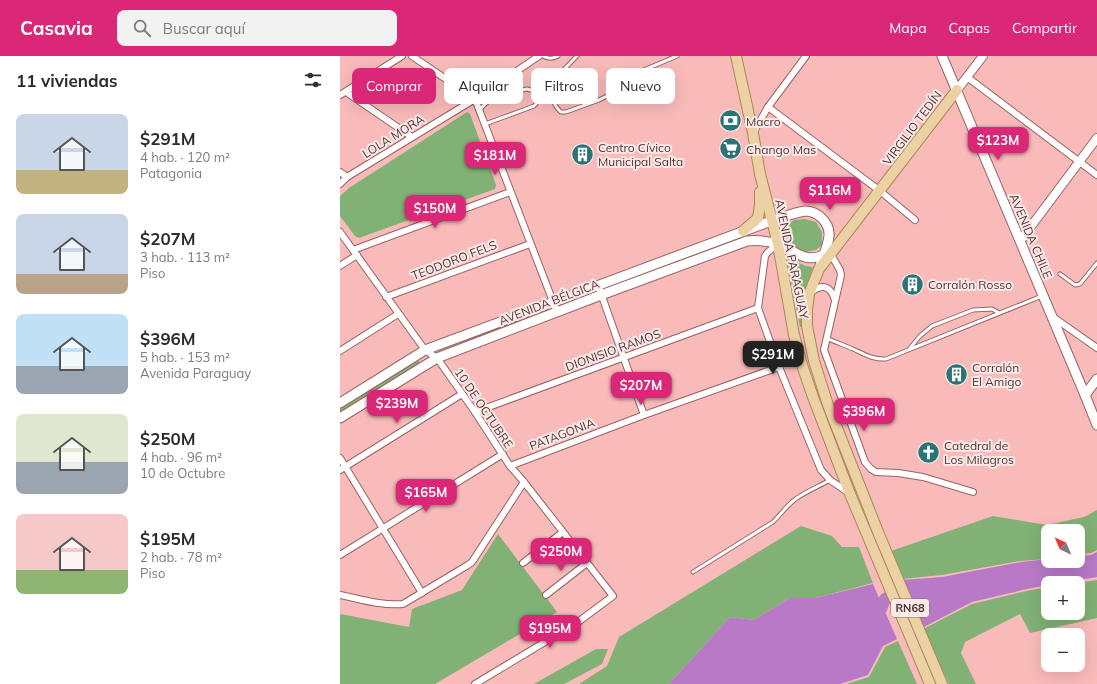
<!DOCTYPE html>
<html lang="es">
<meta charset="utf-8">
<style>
body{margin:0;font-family:Mulish,sans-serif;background:#f2f2f3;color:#2b2b33;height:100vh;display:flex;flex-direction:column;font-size:15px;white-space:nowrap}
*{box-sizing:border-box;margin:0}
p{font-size:13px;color:#7c7c81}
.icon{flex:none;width:22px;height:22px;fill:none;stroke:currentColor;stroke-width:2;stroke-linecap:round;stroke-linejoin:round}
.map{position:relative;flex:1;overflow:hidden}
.side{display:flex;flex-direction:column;background:#fff;width:340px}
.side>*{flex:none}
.hud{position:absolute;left:12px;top:12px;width:380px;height:36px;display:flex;gap:8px}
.needle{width:26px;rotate:316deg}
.controls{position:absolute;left:701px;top:468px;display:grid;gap:8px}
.controls a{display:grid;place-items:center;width:44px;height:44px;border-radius:8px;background:#fff;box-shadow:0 4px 16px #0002;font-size:20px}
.price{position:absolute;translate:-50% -34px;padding:0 9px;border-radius:8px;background:#db2777;color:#fff;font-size:13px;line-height:26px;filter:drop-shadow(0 1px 2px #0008)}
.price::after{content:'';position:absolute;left:50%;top:24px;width:12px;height:9px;margin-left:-6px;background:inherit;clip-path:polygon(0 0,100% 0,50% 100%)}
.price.on{background:#222;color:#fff}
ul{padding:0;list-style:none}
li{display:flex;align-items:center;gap:12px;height:100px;padding:0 16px}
li span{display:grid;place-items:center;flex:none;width:112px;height:80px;border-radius:8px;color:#555}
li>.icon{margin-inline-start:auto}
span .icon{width:48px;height:48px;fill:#fffc;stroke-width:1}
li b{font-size:17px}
h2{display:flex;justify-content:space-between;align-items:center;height:48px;padding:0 16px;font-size:17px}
.chip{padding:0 14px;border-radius:8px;background:#fff;box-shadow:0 4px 16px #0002;font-size:14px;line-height:36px}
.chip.on{background:#db2777;color:#fff}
header{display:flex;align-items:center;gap:24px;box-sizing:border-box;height:56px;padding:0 20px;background:#db2777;color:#fff}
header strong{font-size:19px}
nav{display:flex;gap:22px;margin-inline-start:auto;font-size:14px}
.search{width:280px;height:36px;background:#f2f2f3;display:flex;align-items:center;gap:10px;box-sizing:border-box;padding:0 14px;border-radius:8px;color:#7c7c81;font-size:15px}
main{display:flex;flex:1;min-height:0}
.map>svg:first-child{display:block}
.green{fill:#81b175}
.water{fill:#b87ac7}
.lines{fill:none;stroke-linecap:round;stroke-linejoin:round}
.river{stroke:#b87ac7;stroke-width:12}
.service-casing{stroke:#996262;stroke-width:5}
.minor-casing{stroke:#996262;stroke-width:8}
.tertiary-casing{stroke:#996262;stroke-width:10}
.secondary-casing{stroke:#996262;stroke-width:11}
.primary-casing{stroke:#ac8757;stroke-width:12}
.service{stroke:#fff;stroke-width:3}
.minor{stroke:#fff;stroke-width:6}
.tertiary{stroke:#fff;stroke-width:8}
.secondary{stroke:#fff;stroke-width:9}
.primary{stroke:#ecd1a5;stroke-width:10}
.labels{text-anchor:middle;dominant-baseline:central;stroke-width:4;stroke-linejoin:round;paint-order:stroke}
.shield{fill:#fce9e8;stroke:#826c6b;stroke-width:1}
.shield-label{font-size:11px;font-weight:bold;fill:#4e3635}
.poi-label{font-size:12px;fill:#4e3635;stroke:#fce9e8;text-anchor:start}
.street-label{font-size:12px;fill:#4e3635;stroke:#fce9e8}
</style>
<header>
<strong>Casavia</strong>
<div class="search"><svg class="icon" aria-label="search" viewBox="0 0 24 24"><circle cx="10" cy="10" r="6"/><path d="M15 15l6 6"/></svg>Buscar aquí</div>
<nav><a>Mapa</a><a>Capas</a><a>Compartir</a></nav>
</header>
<main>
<section class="side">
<h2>11 viviendas<svg class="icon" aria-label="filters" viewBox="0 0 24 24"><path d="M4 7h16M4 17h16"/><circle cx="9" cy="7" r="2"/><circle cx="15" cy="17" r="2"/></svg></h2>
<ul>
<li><span style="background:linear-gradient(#c9d6e8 70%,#c2b280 0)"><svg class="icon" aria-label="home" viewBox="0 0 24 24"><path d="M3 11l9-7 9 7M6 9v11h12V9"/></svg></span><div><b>$291M</b><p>4 hab. · 120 m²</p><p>Patagonia</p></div></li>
<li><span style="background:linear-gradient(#c9d6e8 75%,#b9a48a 0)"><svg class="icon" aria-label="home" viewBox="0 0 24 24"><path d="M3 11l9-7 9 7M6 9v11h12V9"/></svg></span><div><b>$207M</b><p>3 hab. · 113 m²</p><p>Piso</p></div></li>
<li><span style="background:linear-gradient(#bfe0f5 65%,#9aa5b1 0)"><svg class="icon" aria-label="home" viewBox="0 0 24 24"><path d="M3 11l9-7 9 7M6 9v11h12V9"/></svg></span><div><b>$396M</b><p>5 hab. · 153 m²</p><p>Avenida Paraguay</p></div></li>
<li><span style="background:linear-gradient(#dfe7d0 60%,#9aa5b1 0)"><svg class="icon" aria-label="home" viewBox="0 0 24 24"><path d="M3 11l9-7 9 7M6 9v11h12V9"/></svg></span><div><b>$250M</b><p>4 hab. · 96 m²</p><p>10 de Octubre</p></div></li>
<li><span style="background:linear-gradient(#f6c9c9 70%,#8fb573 0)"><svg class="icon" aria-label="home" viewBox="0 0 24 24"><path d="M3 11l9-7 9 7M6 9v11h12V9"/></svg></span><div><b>$195M</b><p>2 hab. · 78 m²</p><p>Piso</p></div></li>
</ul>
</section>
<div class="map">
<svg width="757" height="628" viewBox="0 0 757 628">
<rect width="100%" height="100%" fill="#f9bbba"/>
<!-- green -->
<g class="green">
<polygon points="127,56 130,58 156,129 155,133 19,182 15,180 0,160 0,140 9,132"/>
<polygon points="465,163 476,166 482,176 482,189 476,194 465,196 452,189 446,179 447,169 454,164"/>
<polygon points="398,180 400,182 400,183 266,233 265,232 265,230"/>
<polygon points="446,201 466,210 473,211 463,240 461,256 461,271 460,271"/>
<polygon points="204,253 205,256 204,257 101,294 100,295 98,294"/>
<polygon points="77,305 79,305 80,308 0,357 0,351"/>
<polygon points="757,454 757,494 751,497 738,499 738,475 708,475 708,503 680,505 602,519 562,523 551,495 653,460 707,469 744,461"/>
<polygon points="461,470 492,480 502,491 519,491 533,527 475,542 450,542 414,564 390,561 329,628 239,628 267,610 279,581"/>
<polygon points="158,478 217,556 95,628 0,628 0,558 69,571 72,553 122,534"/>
<polygon points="757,524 757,562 690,577 680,558 625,586 621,597 636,628 609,628 583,573 632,548 686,535 708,531 708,557 738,557 738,527 736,527"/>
<polygon points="558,585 577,628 506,628 529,621 545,591"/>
<polygon points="256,593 268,593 262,608 224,628 194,628"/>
</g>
<!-- water -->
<g class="water">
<polygon points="757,496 757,521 721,527 708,527 708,529 687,533 632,546 582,572 562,524 602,521 681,506 708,503 708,505 738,505 738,500 751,499"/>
<polygon points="533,528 557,583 543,590 528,619 500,628 329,628 390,561 414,564 450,542 475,542"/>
</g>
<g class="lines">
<!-- river -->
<polyline class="river" points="535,563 541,553 545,543 568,531 573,530"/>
<defs>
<g id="service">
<path d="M203,0c5,3 10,3 15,0"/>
<path d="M237,0l-28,29c-1,8 6,22 12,27h5l33,-12 8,-4 32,-24 38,-16"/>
<polyline points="140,54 144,49 149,45 169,37 187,33 201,37 210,37"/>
<polyline points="145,68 194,50 196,48 198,36"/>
<polyline points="720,218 735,229 740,228 757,207"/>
<path d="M486,282c9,4 18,7 27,11 11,5 20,11 33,10l156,-63"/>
<polyline points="570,292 580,280 592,270 633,254 652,253 659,257"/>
<path d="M353,516l80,-50c7,-7 13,-15 20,-21 11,-9 25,-14 37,-21"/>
</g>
<g id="minor">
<polyline points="72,0 135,43 217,256"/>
<polyline points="627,21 757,119"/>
<polyline points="6,36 72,81"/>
<polyline points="0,39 62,0"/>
<polyline points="428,51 540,135 575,164"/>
<polyline points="413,77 428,51 466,0"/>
<polyline points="0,116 7,121"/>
<polyline points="0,128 7,121 135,43 199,0"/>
<polyline points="0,176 85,294 97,302 135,356 170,410 184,426 273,540 238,566 135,628"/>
<polyline points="438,188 428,196 425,200 418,252 439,311 481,414 490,424 509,437"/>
<polyline points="13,194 170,136"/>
<polyline points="490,197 500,214 501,219 484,294 525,406 531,413 536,416 558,417 583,421 633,436"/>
<polyline points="0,210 17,199"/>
<polyline points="258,229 304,359"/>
<path d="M471,236c12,-8 19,-7 24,8"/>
<polyline points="46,241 190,188"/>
<polyline points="713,261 757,292"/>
<polyline points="0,295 58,258"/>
<polyline points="135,356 418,252"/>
<polyline points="0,402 82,537"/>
<polyline points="170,410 304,359 439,311"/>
<polyline points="0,414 122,338"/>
<polyline points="0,499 163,398"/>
<polyline points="183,507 223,476"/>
<path d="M0,539c20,4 42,11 63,9l65,-39 4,-3 52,-80"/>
<polyline points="206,539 247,507"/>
</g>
<g id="tertiary">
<polyline points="617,34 643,0"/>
<polyline points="680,185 757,82"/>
</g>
<g id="secondary">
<polyline points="602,0 745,339 757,369"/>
<polyline points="745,339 757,323"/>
<path d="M0,347l85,-53 346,-129c10,-3 25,-9 34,-10 13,0 25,12 24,25 -1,10 -6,20 -9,30"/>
<path d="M0,362l97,-60 164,-63 146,-54c10,-1 21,0 31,3 21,8 25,20 49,10"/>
</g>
<g id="primary">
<polyline points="396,0 413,77 420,118 438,188 454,279 463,312 473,341 510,438 590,628"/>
<polyline points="403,175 418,162 420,149 420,136"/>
<polyline points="602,628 538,476 488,349 474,305 467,270 467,254 469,238 479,213 617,34"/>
</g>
</defs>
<!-- service casing -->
<use href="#service" class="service-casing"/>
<!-- minor casing -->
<use href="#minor" class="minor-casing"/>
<!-- tertiary casing -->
<use href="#tertiary" class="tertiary-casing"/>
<!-- secondary casing -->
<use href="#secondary" class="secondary-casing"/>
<!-- primary casing -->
<use href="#primary" class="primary-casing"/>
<!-- service -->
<use href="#service" class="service"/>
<!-- minor -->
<use href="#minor" class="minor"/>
<!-- tertiary -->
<use href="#tertiary" class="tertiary"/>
<!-- secondary -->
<use href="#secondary" class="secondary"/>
<!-- primary -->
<use href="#primary" class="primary"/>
</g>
<!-- icons -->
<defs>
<symbol id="bank-disc" viewBox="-11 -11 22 22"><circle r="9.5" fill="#2a7478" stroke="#fce9e8"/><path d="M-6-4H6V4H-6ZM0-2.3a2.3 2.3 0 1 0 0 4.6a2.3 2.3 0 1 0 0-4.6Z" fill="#fff"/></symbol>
<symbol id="supermarket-disc" viewBox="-11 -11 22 22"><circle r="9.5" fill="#2a7478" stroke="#fce9e8"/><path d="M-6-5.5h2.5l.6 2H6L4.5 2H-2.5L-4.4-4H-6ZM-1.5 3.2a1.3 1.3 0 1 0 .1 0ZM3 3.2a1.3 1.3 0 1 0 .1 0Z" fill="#fff"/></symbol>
<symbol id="building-disc" viewBox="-11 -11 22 22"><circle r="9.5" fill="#2a7478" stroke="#fce9e8"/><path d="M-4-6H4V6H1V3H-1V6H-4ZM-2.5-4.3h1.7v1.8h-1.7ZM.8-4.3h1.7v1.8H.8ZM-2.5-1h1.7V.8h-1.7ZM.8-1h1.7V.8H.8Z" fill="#fff"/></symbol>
<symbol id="church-disc" viewBox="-11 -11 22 22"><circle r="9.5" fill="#2a7478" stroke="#fce9e8"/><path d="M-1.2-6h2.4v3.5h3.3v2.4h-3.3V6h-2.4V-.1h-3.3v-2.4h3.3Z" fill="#fff"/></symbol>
</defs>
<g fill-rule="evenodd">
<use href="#bank-disc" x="378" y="52" width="25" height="25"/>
<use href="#supermarket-disc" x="378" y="80" width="25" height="25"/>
<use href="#building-disc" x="230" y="86" width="25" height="25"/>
<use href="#building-disc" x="560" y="216" width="25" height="25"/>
<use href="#building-disc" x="604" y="306" width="25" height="25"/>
<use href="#church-disc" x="576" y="384" width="25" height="25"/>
</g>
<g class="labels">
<!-- shield labels -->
<rect class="shield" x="551" y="543" width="38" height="18" rx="3"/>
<g class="shield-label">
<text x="570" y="552">RN68</text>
</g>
<!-- poi labels -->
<g class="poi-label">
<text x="406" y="65">Macro</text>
<text x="258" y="91">Centro Cívico<tspan x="258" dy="14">Municipal Salta</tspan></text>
<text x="406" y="93">Chango Mas</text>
<text x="588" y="228">Corralón Rosso</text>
<text x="632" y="311">Corralón<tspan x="632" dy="14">El Amigo</tspan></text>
<text x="604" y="389">Catedral de<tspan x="604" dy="14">Los Milagros</tspan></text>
</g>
<!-- street labels -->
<g class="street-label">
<text transform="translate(572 72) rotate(-53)">VIRGILIO TEDÍN</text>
<text transform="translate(53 80) rotate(-32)">LOLA MORA</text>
<text transform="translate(691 180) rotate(67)">AVENIDA CHILE</text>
<text transform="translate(452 203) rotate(78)">AVENIDA PARAGUAY</text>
<text transform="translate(114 204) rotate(-21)">TEODORO FELS</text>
<text transform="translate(209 246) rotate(-21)">AVENIDA BÉLGICA</text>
<text transform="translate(273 294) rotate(-20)">DIONISIO RAMOS</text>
<text transform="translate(144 352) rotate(56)">10 DE OCTUBRE</text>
<text transform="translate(222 378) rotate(-21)">PATAGONIA</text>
</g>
</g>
</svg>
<div class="controls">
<a><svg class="needle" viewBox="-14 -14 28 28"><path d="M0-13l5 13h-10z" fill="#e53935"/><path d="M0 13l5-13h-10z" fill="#7c7c81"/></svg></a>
<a>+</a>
<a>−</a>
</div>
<b class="price" style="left:658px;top:105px">$123M</b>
<b class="price" style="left:155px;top:120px">$181M</b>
<b class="price" style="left:490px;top:155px">$116M</b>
<b class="price" style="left:95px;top:173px">$150M</b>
<b class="price on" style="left:433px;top:319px">$291M</b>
<b class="price" style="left:301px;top:350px">$207M</b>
<b class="price" style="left:57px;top:368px">$239M</b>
<b class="price" style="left:524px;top:376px">$396M</b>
<b class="price" style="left:86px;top:457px">$165M</b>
<b class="price" style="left:221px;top:516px">$250M</b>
<b class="price" style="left:210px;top:593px">$195M</b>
<div class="hud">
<a class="chip on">Comprar</a>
<a class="chip">Alquilar</a>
<a class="chip">Filtros</a>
<a class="chip">Nuevo</a>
</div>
</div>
</main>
